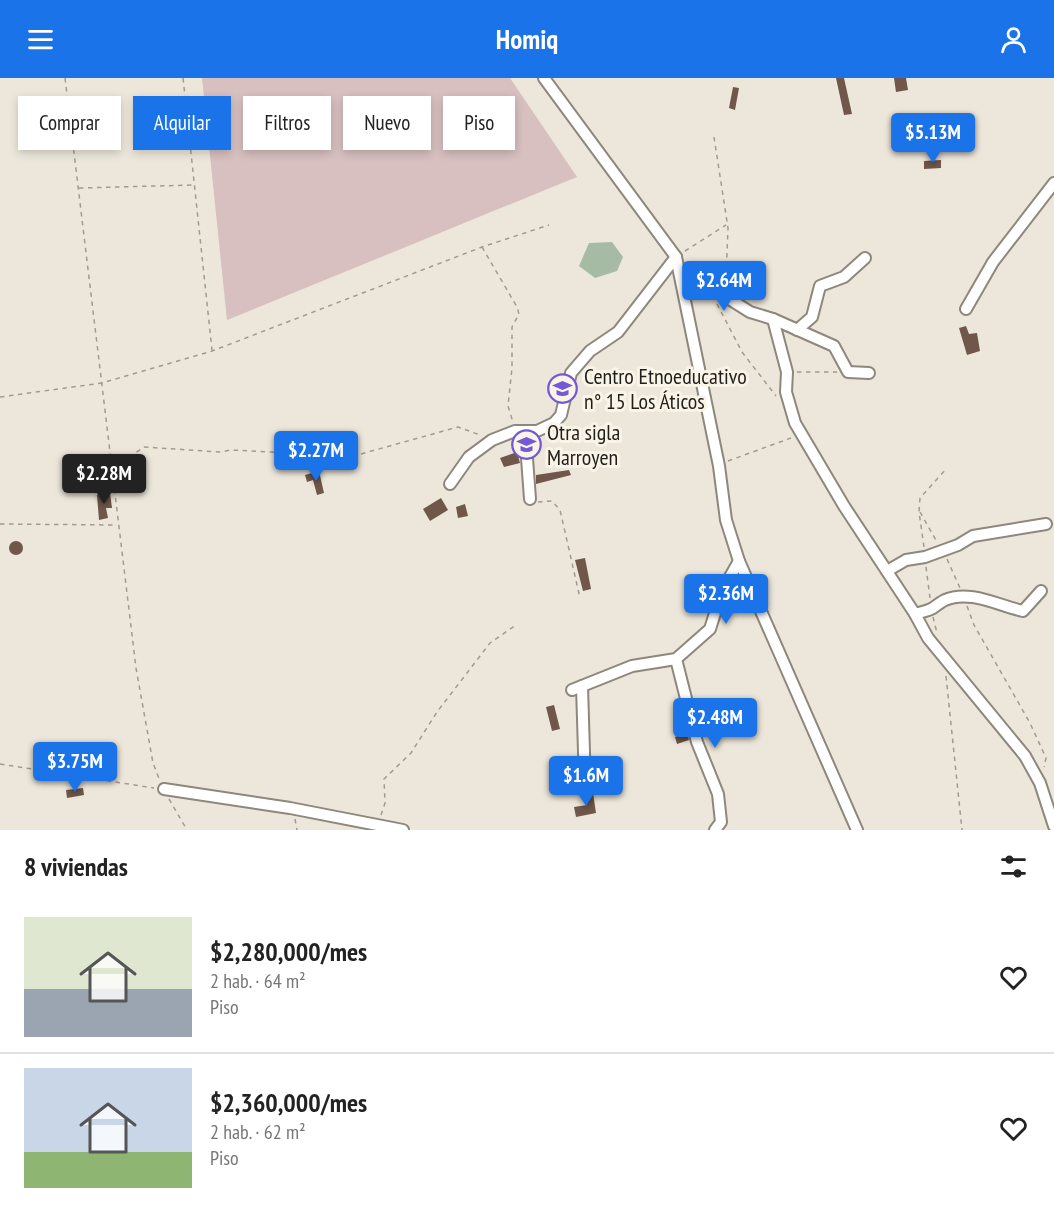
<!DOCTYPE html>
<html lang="es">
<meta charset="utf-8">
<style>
body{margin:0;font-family:"PT Sans Narrow",sans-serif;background:#f2f2f2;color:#222;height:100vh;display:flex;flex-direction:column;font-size:22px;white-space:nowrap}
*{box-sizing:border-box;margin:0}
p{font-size:20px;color:#767676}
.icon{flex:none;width:33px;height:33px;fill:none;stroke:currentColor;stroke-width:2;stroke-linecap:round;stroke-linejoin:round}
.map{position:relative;height:752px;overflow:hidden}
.drawer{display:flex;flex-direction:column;background:#fff;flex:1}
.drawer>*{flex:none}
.banner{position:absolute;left:18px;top:18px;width:600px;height:54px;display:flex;gap:12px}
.price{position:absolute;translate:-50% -51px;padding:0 14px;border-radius:6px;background:#1a73e8;color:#fff;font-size:20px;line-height:39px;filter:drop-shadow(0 2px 3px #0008)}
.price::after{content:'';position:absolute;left:50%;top:36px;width:18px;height:14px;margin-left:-9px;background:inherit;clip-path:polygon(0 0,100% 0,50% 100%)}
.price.current{background:#222;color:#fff}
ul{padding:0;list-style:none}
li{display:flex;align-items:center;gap:18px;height:150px;padding:0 24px}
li+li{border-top:2px solid #e0e0e0}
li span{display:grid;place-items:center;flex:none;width:168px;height:120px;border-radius:0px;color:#555}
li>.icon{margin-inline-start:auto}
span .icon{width:72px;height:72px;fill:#fffc;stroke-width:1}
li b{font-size:26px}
h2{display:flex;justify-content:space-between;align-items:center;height:72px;padding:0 24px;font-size:26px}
.pill{padding:0 21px;border-radius:0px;background:#fff;box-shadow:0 3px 9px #0003;font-size:21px;line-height:54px}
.pill.current{background:#1a73e8;color:#fff}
header{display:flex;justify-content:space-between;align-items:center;height:78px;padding:0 24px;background:#1a73e8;color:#fff;font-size:27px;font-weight:700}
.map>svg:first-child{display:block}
.green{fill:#d7c0bf}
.water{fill:#a5bba4}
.building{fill:#705749}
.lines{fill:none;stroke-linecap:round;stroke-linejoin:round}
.street-casing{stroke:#8d877c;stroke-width:14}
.path{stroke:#a09b92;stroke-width:1.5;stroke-dasharray:4.5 4.5;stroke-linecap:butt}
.street{stroke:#fff;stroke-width:10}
.labels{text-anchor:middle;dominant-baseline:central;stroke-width:6;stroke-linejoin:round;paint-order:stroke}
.poi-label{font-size:22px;fill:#211f1b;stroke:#faf4e8;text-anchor:start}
</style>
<header><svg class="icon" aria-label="menu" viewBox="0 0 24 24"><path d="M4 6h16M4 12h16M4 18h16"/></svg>Homiq<svg class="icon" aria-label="person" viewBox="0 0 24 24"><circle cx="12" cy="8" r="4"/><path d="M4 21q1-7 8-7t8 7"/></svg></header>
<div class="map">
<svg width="1054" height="752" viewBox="0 0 1054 752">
<rect width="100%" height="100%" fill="#ede7db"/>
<!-- green -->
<polygon class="green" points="202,0 510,0 577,99 227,242"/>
<!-- water -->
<polygon class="water" points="612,164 623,179 617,193 595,200 579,188 589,165"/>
<!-- building -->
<g class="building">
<polygon points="836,0 844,0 852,36 844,37"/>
<polygon points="894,0 906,0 908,12 896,14"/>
<polygon points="733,9 739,10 735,32 729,30"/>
<polygon points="941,82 941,90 924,91 924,83"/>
<polygon points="966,248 969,256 977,255 980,273 967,277 959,250"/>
<polygon points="517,374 520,385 504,389 500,380"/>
<polygon points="569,392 571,397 536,406 536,397"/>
<polygon points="319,393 324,415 317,417 313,402 307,404 305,397"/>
<polygon points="110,415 112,430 106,430 108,440 99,442 97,417"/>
<polygon points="441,420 448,432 430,443 423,431"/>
<polygon points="465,426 468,438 458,440 456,429"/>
<circle cx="16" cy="470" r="7"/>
<polygon points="585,480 591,511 583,513 575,482"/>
<polygon points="554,627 560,651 552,653 546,629"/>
<polygon points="682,635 689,662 677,666 675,659 680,657 675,636"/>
<polygon points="83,710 84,717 67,720 66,712"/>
<polygon points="593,715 596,735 576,739 574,729 587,727 585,716"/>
</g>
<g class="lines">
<defs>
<g id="street">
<polyline points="544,0 676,179 719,388 726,442 739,483 857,752"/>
<polyline points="681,202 707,207 750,234 773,241 834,268 848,294 869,295"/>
<polyline points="966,231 993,184 1054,105"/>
<polyline points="773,241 787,294 786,314 795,345 844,428 915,536 928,560 1025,678 1040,705 1054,748"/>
<polyline points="797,252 812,239 820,208 844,199 865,180"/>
<polyline points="525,353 530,421"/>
<polyline points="450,406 469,379 492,362 515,353 537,353 554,345 561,337 571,295 590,273 618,254 676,179"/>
<polyline points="887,493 906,482 925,479 958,467 973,458 1046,446"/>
<path d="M915,536c6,-2 13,-3 18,-6 4,-3 8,-6 12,-8 25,-11 54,6 78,11l18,-20"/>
<polyline points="676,581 697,664 718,716 721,744 715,752"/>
<polyline points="582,608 585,707"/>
<polyline points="572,612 632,588 676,581 710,551 722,513 739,483"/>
<polyline points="164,711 290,730 403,752"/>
</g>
</defs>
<!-- street casing -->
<use href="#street" class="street-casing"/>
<!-- path -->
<g class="path">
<polyline points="65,0 136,590 153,685 160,703"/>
<polyline points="183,0 212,272"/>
<polyline points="714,59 728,150 726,200 729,210"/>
<polyline points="79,110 194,107"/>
<polyline points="482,169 517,229 519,236 512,249 512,290 508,328 513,344"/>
<polyline points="685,173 726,147"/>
<polyline points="717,226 742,274 776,318"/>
<polyline points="797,294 837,294"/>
<polyline points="0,319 102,305 212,273 482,169 549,147"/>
<polyline points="728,383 791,360"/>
<polyline points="114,389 144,369 220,374 231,372 272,374 287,376 307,373 327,388 350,379 458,349 480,357"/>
<polyline points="538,424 552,423 560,432 580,520"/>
<polyline points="920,434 937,464"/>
<polyline points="0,446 117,447"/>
<polyline points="924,469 919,434 920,420 947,390"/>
<polyline points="947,481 960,510"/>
<polyline points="926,489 930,520"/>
<polyline points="967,528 974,547 1030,645 1046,680 1044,689"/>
<polyline points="933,539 937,555"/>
<polyline points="946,598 962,752"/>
<polyline points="0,686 154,710"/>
<polyline points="169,721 187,752"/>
<polyline points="381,737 385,725 384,701 411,675 437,634 490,565 516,547"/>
<polyline points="295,741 297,752"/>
</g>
<!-- street -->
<use href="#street" class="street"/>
</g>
<!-- icons -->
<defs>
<symbol id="school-ring" viewBox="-11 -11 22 22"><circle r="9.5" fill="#faf4e8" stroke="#7359d4" stroke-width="1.5"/><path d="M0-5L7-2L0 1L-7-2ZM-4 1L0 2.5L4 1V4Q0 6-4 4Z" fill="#7359d4"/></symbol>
</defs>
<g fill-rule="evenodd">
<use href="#school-ring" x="546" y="294" width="33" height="33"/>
<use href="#school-ring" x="510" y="350" width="33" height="33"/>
</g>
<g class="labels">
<!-- poi labels -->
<g class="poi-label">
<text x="584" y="298">Centro Etnoeducativo<tspan x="584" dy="25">n° 15 Los Áticos</tspan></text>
<text x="547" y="354">Otra sigla<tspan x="547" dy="25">Marroyen</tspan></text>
</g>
</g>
</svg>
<b class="price" style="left:933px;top:86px">$5.13M</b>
<b class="price" style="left:724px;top:234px">$2.64M</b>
<b class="price" style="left:316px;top:404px">$2.27M</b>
<b class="price current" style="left:104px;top:427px">$2.28M</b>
<b class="price" style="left:726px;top:547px">$2.36M</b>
<b class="price" style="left:715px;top:671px">$2.48M</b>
<b class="price" style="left:75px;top:715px">$3.75M</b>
<b class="price" style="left:586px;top:729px">$1.6M</b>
<div class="banner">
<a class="pill">Comprar</a>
<a class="pill current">Alquilar</a>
<a class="pill">Filtros</a>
<a class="pill">Nuevo</a>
<a class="pill">Piso</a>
</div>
</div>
<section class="drawer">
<h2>8 viviendas<svg class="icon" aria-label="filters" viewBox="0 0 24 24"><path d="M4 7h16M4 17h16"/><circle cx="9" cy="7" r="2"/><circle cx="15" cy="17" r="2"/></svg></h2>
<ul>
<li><span style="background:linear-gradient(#dfe7d0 60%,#9aa5b1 0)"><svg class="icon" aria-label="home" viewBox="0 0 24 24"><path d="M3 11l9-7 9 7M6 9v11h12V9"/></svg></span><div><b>$2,280,000/mes</b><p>2 hab. · 64 m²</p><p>Piso</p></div><svg class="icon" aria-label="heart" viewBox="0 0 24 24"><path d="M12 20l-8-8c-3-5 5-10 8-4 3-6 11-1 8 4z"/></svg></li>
<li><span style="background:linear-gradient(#c9d6e8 70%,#8fb573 0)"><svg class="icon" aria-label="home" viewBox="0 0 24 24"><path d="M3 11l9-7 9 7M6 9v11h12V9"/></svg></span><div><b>$2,360,000/mes</b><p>2 hab. · 62 m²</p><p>Piso</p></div><svg class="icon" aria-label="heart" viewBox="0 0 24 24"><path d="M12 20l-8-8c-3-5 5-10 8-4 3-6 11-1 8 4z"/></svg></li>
</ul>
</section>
